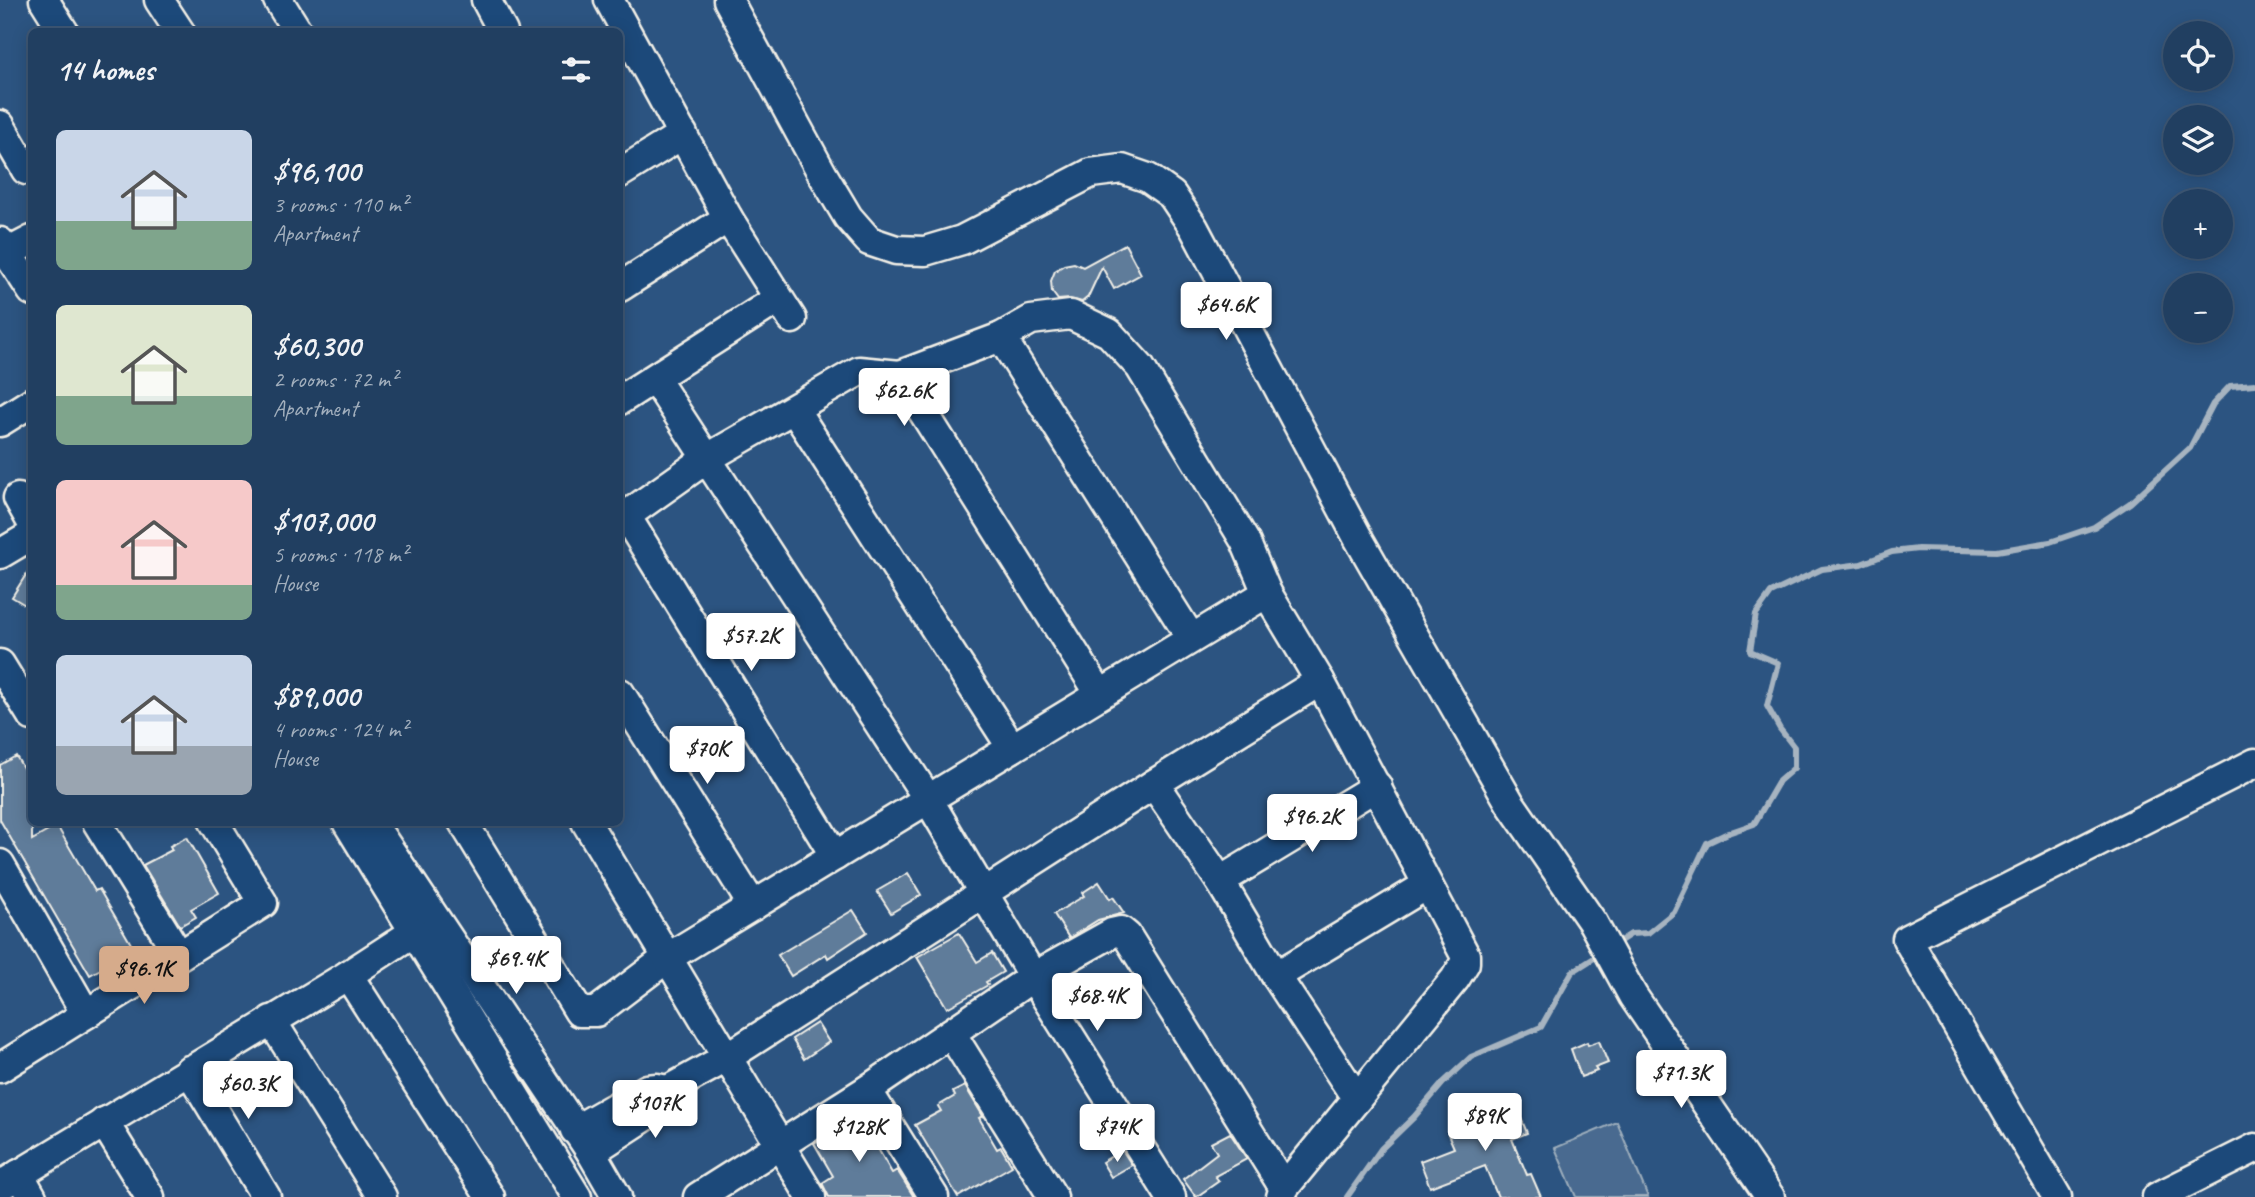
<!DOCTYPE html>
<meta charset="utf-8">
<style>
body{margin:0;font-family:Caveat,sans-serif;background:#2d4a6a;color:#f1f3f6;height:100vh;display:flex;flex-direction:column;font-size:26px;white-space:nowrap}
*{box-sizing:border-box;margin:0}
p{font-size:23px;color:#a2afbd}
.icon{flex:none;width:38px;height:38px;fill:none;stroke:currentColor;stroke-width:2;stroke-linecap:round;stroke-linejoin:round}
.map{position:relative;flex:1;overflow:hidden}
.side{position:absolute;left:28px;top:28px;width:595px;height:798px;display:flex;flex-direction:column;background:#213f61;border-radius:10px;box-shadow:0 4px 18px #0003,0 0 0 2px #3e5876}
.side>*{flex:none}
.tools{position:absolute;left:2163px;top:21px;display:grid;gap:14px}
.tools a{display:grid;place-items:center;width:70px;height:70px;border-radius:50%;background:#213f61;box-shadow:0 4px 18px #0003,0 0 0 2px #3e5876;font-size:35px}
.price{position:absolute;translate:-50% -60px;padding:0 16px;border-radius:7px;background:#fff;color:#222;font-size:23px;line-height:46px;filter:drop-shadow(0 2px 4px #0008)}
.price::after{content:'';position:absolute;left:50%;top:42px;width:21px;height:16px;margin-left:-10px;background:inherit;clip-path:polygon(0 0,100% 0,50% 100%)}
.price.active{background:#d6ab8b;color:#111}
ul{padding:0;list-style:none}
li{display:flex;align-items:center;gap:21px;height:175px;padding:0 28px}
li span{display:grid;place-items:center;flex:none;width:196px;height:140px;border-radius:10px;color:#555}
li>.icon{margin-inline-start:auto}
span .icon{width:84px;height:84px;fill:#fffc;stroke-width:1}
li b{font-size:30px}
h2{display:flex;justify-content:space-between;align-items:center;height:84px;padding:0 28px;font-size:30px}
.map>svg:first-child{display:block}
.green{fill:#496b90;stroke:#9eaebc;stroke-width:2}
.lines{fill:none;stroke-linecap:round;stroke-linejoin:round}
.stream{stroke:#a7b4c0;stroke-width:6}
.building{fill:#5e7b9a;stroke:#f4f1e8;stroke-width:2}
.minor-casing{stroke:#f4f1e8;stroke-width:33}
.minor{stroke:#1f4a7a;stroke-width:28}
</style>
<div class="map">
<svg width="2255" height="1197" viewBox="0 0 2255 1197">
<rect width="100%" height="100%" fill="#2c5481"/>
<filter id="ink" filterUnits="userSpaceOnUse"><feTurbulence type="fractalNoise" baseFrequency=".0143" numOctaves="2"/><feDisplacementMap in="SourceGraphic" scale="14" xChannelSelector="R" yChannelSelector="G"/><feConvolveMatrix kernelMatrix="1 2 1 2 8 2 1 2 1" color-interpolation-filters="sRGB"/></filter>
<g filter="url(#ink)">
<!-- green -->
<polygon class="green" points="1617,1122 1648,1197 1576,1197 1555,1148"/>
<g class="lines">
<!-- stream -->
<g class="stream">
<polyline points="1614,945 1631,934 1648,933 1674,912 1707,843 1728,833 1754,824 1779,781 1794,768 1794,747 1780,729 1767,706 1778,663 1750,651 1756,614 1771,593 1822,569 1861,564 1892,552 1918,549 1997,551 2050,542 2094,527 2130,503 2190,448 2213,404 2230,386 2255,384"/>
<polyline points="1347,1197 1381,1149 1414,1117 1443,1083 1471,1057 1541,1027 1572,972 1602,953"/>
</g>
</g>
<!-- building -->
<g class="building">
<polygon points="1125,244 1141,274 1114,289 1102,267 1088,297 1082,302 1070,299 1058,300 1052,292 1051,281 1055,271 1064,265 1074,263 1083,267"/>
<polygon points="32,565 32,609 12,597"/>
<polygon points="16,756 32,783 32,840 57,826 95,891 99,889 138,956 122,965 118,959 90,975 0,820 0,765"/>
<polygon points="187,837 219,893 191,909 196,917 180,926 143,865 172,850 170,846"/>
<polygon points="908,873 921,895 891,913 877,891"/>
<polygon points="1099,882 1110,899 1113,897 1124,913 1098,920 1069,938 1054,914 1084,896 1082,893"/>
<polygon points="853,910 867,932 828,958 826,954 791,976 778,955"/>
<polygon points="959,933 977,962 992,953 1003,972 986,982 988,985 947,1008 917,957"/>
<polygon points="817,1023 829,1042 804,1059 792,1039"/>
<polygon points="1599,1041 1608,1063 1595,1068 1597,1071 1581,1077 1571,1049 1587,1042 1588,1045"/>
<polygon points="965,1086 983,1116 979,1118 997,1149 1001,1147 1012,1166 958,1197 915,1125 941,1111 938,1106 955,1096 953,1092"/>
<polygon points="1489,1102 1495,1116 1517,1108 1527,1133 1512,1139 1527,1175 1531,1174 1541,1197 1498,1197 1485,1166 1430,1187 1420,1161 1454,1148 1448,1134 1466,1127 1460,1113"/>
<polygon points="863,1115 881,1144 877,1147 892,1173 897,1170 914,1197 829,1197 822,1183 833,1176 814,1143"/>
<polygon points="1230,1133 1247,1159 1215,1176 1219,1181 1196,1197 1183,1179 1217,1153 1211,1143"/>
<polygon points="1122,1150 1132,1165 1111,1177 1102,1162"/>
</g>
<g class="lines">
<defs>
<g id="minor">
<polyline points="44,0 64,32"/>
<polyline points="159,0 180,32"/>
<polyline points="278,0 298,32"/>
<polyline points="486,0 503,32"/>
<polyline points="609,0 728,218 792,319"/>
<polyline points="728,0 823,175 848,217 869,241 896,250 925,251 962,240 1091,173 1122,169 1148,178 1172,195 1194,228 1357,536 1510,803 1593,923 1633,996 1770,1197"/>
<polyline points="0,125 26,170"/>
<polyline points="620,173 683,134"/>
<polyline points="0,242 32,291"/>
<polyline points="7,253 32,240"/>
<polyline points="620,287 728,218"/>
<polyline points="1001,337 1031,320 1071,315 1109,333 1140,367 1245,541 1267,593 1320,681 1465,955 1465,963 1455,979 1284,1188 1281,1197"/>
<polyline points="900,375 1001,337 1191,638"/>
<polyline points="655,379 928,799 1033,977 1171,1197"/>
<polyline points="620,400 778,299"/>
<polyline points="794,409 1012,748"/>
<polyline points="0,422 32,402"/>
<polyline points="18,498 32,523"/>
<polyline points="626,516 835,856"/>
<polyline points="620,520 706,459 859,371 900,375 1100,694"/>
<polyline points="0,554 32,535"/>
<polyline points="0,664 32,716"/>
<polyline points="620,693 753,906"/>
<polyline points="1154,784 1220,881 1276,976 1357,1099"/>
<polyline points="97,822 179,955"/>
<polyline points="347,822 577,1197"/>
<polyline points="371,822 591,1152 617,1197"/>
<polyline points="463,822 579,1012 596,1012 667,958 1267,593"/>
<polyline points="586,822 811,1197"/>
<polyline points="0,864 86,1014"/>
<polyline points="1220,881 1377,786"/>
<polyline points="348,975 490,1197"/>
<polyline points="1276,976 1427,885"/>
<polyline points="271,1020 382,1197"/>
<polyline points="951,1033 1053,1197"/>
<polyline points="0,1068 263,903 214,822"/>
<polyline points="189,1070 266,1197"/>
<polyline points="867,1090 934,1197"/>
<polyline points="104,1122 150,1197"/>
<polyline points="575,1130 647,1089 657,1088 668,1090 726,1058 1154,784 1320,681"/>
<polyline points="591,1152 660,1107 668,1090"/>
<polyline points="19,1174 32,1197"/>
<polyline points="0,1186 348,975 414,932"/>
<polyline points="698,1197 867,1090 1033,977 1112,933 1121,931 1127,936 1284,1188"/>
<polyline points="2057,1197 1907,939 2255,763"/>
<polyline points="2157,1197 2255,1148"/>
</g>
</defs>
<!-- minor casing -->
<use href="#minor" class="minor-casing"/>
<!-- minor -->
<use href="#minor" class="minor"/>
</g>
</g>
</svg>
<div class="tools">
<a><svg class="icon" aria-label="locate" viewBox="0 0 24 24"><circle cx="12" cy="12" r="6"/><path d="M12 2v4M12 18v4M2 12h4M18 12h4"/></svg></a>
<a><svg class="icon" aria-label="layers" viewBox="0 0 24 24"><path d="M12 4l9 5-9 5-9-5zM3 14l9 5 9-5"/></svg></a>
<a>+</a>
<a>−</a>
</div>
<b class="price" style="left:1226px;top:342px">$64.6K</b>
<b class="price" style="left:904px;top:428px">$62.6K</b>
<b class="price" style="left:751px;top:673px">$57.2K</b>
<b class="price" style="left:707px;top:786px">$70K</b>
<b class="price" style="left:1312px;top:854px">$96.2K</b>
<b class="price" style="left:516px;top:996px">$69.4K</b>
<b class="price active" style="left:144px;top:1006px">$96.1K</b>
<b class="price" style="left:1097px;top:1033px">$68.4K</b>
<b class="price" style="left:1681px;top:1110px">$71.3K</b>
<b class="price" style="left:248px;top:1121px">$60.3K</b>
<b class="price" style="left:655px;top:1140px">$107K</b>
<b class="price" style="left:1485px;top:1153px">$89K</b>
<b class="price" style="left:859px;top:1164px">$128K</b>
<b class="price" style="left:1117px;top:1164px">$74K</b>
<section class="side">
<h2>14 homes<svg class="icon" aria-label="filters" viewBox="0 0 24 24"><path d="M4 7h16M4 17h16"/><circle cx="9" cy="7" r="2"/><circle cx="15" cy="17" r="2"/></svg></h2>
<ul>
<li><span style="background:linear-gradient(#c9d6e8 65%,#7fa58c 0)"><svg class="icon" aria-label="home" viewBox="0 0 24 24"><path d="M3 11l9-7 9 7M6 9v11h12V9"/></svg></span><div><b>$96,100</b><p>3 rooms · 110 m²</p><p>Apartment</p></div></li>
<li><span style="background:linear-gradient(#dfe7d0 65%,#7fa58c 0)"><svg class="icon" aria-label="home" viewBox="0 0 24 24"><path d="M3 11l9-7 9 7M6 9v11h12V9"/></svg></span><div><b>$60,300</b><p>2 rooms · 72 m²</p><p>Apartment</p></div></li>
<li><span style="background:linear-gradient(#f6c9c9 75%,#7fa58c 0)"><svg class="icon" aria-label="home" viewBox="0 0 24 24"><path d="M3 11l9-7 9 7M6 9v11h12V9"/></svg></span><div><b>$107,000</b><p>5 rooms · 118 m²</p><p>House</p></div></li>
<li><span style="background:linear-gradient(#c9d6e8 65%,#9aa5b1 0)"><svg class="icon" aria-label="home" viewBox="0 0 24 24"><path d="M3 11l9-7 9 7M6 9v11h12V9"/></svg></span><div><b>$89,000</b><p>4 rooms · 124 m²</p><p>House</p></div></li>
</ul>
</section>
</div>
